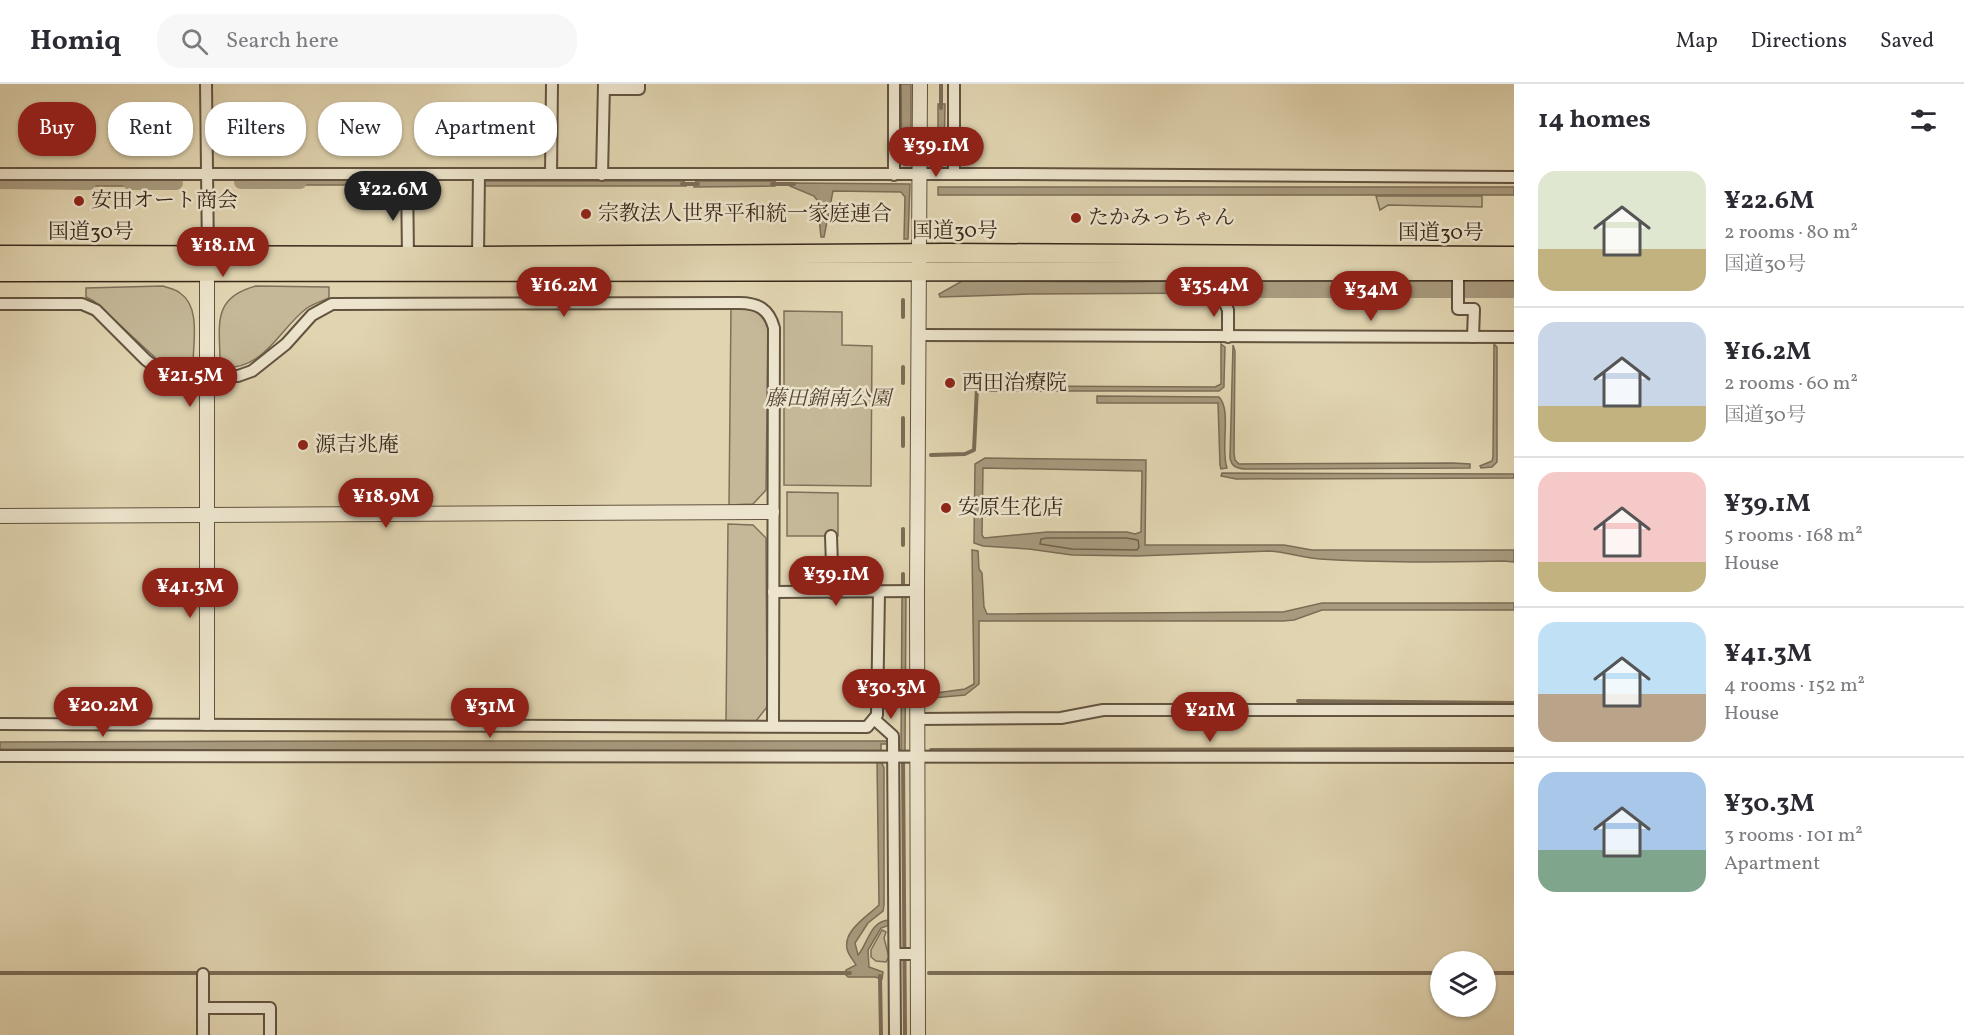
<!DOCTYPE html>
<meta charset="utf-8">
<style>
body{margin:0;font-family:Vollkorn,"Noto Serif JP",serif;background:#f7f7f7;color:#2b2b33;height:100vh;display:flex;flex-direction:column;font-size:22px;white-space:nowrap}
*{box-sizing:border-box;margin:0}
p{font-size:20px;color:#7c7c81}
.icon{flex:none;width:33px;height:33px;fill:none;stroke:currentColor;stroke-width:2;stroke-linecap:round;stroke-linejoin:round}
.map{position:relative;flex:1;overflow:hidden}
.drawer{display:flex;flex-direction:column;background:#fff;width:450px}
.drawer>*{flex:none}
.banner{position:absolute;left:18px;top:18px;width:570px;height:54px;display:flex;gap:12px}
.tools{position:absolute;left:1430px;top:867px;display:grid;gap:12px}
.tools a{display:grid;place-items:center;width:66px;height:66px;border-radius:50%;background:#fff;box-shadow:0 2px 4px #0004;font-size:30px}
.price{position:absolute;translate:-50% -51px;padding:0 14px;border-radius:21px;background:#8f2418;color:#fff;font-size:20px;line-height:39px;filter:drop-shadow(0 2px 3px #0008)}
.price::after{content:'';position:absolute;left:50%;top:36px;width:18px;height:14px;margin-left:-9px;background:inherit;clip-path:polygon(0 0,100% 0,50% 100%)}
.price.selected{background:#222;color:#fff}
ul{padding:0;list-style:none}
li{display:flex;align-items:center;gap:18px;height:150px;padding:0 24px}
li+li{border-top:2px solid #e1e1e2}
li span{display:grid;place-items:center;flex:none;width:168px;height:120px;border-radius:18px;color:#555}
li>.icon{margin-inline-start:auto}
span .icon{width:72px;height:72px;fill:#fffc;stroke-width:1}
li b{font-size:26px}
h2{display:flex;justify-content:space-between;align-items:center;height:72px;padding:0 24px;font-size:26px}
.chip{padding:0 21px;border-radius:24px;background:#fff;box-shadow:0 2px 4px #0004;font-size:21px;line-height:54px}
.chip.selected{background:#8f2418;color:#fff}
header{display:flex;align-items:center;gap:36px;box-sizing:border-box;height:84px;padding:0 30px;background:#fff;border-bottom:2px solid #e1e1e2}
header strong{font-size:28px}
nav{display:flex;gap:33px;margin-inline-start:auto;font-size:21px}
.search{width:420px;height:54px;background:#f7f7f7;display:flex;align-items:center;gap:15px;box-sizing:border-box;padding:0 21px;border-radius:24px;color:#7c7c81;font-size:22px}
main{display:flex;flex:1;min-height:0}
.map>svg:first-child{display:block}
.green{fill:#c4b898;stroke:#7e705a;stroke-width:1.5}
.water{fill:#a89a7e;stroke:#7c6c56;stroke-width:1.5;fill-rule:evenodd}
.lines{fill:none;stroke-linecap:round;stroke-linejoin:round}
.shore{stroke:#70614c;stroke-width:1.5}
.stream{stroke:#7c6c56;stroke-width:4}
.canal{stroke:#a89a7e;stroke-width:14}
.river{stroke:#a89a7e;stroke-width:22}
.service-casing{stroke:#635340;stroke-width:8}
.minor-casing{stroke:#635340;stroke-width:14}
.tertiary-casing{stroke:#635340;stroke-width:16}
.trunk-casing{stroke:#39281b;stroke-width:21}
.service{stroke:#ece4cc;stroke-width:5}
.minor{stroke:#ece4cc;stroke-width:10}
.tertiary{stroke:#ece4cc;stroke-width:14}
.trunk{stroke:#e1d5b1;stroke-width:18}
.poi-dot{fill:#8f2418;stroke:#ece4cc;stroke-width:2}
.labels{text-anchor:middle;dominant-baseline:central;stroke-width:5;stroke-linejoin:round;paint-order:stroke}
.poi-label{font-size:21px;fill:#39281b;stroke:#ece4cc;text-anchor:start}
.street-label{font-size:21px;fill:#39281b;stroke:#ece4cc}
.park-label{font-size:21px;font-style:italic;fill:#554534;stroke:#ece4cc}
</style>
<header>
<strong>Homiq</strong>
<div class="search"><svg class="icon" aria-label="search" viewBox="0 0 24 24"><circle cx="10" cy="10" r="6"/><path d="M15 15l6 6"/></svg>Search here</div>
<nav><a>Map</a><a>Directions</a><a>Saved</a></nav>
</header>
<main>
<div class="map">
<svg width="1514" height="951" viewBox="0 0 1514 951">
<rect width="100%" height="100%" fill="#e1d5b1"/>
<filter id="stains"><feTurbulence type="fractalNoise" baseFrequency=".00333" numOctaves="4"/><feColorMatrix values="0 0 0 0 .2 0 0 0 0 .09 0 0 0 0 .02 0 0 0 .5 -.17"/></filter>
<radialGradient id="worn" r=".72"><stop offset=".6" stop-color="#630" stop-opacity="0"/><stop offset="1" stop-color="#630" stop-opacity=".3"/></radialGradient>
<!-- green -->
<g class="green">
<polygon points="1376,112 1482,112 1482,123 1388,121 1380,126"/>
<path d="M163,202c5,2 13,3 17,7 21,14 13,50 13,72l-6,4 -26,-6 -67,-62 -8,-4v-9z"/>
<path d="M256,202l73,1v11c-7,3 -16,6 -22,10 -28,21 -40,59 -82,60l-5,-5c0,-38 -9,-65 36,-77z"/>
<polygon points="731,223 755,223 768,239 766,406 753,420 729,421"/>
<polygon points="784,227 842,228 842,261 872,262 871,402 784,401"/>
<polygon points="787,408 838,409 838,452 787,452"/>
<polygon points="728,440 753,441 766,454 767,623 756,637 726,637"/>
<polygon points="882,846 886,848 884,854 889,873 886,878 876,877 871,873 871,866"/>
</g>
<!-- water -->
<g class="water">
<polygon points="901,0 911,0 911,81 904,81 902,79"/>
<polygon points="938,20 945,20 944,79 938,79"/>
<rect x="73" y="96" width="75" height="6"/>
<rect x="281" y="96" width="120" height="5"/>
<polygon points="484,97 684,97 686,102 484,102"/>
<polygon points="696,97 775,97 775,102 694,103"/>
<polygon points="791,99 910,100 908,155 904,155 905,113 901,108 833,107 824,153 821,153 817,116 814,112 790,102"/>
<rect x="938" y="103" width="576" height="8"/>
<polygon points="1216,196 1216,209 1030,210 940,213 939,210 962,197 1127,198"/>
<polygon points="1221,260 1225,263 1224,298 1224,303 1219,307 988,307 989,303 1014,302 1215,303 1221,300"/>
<polygon points="1494,260 1497,263 1497,378 1492,383 1481,384 1480,382 1492,377 1493,373"/>
<path d="M1233,261l2,6 -1,102 1,7 4,4 214,-1 17,1v4l-225,1c-9,-1 -13,-2 -15,-11z"/>
<path d="M1097,312l122,1c13,13 1,51 8,71l-6,1 -1,-4 -2,-62h-121z"/>
<path d="M985,374l161,2 -1,85h139l28,5h202v12l-10,-1c-61,1 -123,2 -184,-2 -17,-1 -33,-7 -50,-8l-133,5 -65,-1 -43,-6 -46,-3 -9,-3 1,-79zM983,384l159,3 -1,61 -6,2 -8,-2h-80l-63,6 -2,-3z"/>
<polygon points="1222,389 1514,390 1514,394 1236,395 1221,392"/>
<polygon points="972,466 978,467 979,485 982,489 984,523 987,530 1283,528 1322,519 1514,519 1514,526 1322,526 1294,536 1283,537 979,537 979,600 965,611 932,614 928,610 965,605 974,600"/>
<polygon points="902,511 906,511 905,667 901,667"/>
<polygon points="393,657 888,657 888,660 881,660 881,668 876,668 0,665 0,658"/>
<path d="M877,677h4l3,7v137l-1,6 -15,12 -13,20 3,12c10,-11 12,-35 32,-35v5l-9,3 -13,22 1,17 14,5 -1,7 -7,-2h-27l-3,-3 1,-4 10,-5c-2,-4 -6,-8 -8,-13 -8,-20 20,-36 31,-47z"/>
</g>
<g class="lines">
<!-- shore -->
<polygon class="shore" points="1047,454 1126,454 1138,456 1139,463 1137,466 1072,465 1040,460 1041,455"/>
<!-- stream -->
<g class="stream">
<polyline points="941,24 941,0"/>
<polyline points="682,100 698,100"/>
<polyline points="772,100 794,100"/>
<polyline points="903,233 903,216"/>
<polyline points="903,299 903,283"/>
<polyline points="903,362 903,334"/>
<polyline points="931,371 965,370 974,366 977,303"/>
<polyline points="903,461 903,445"/>
<polyline points="903,506 903,490"/>
<polyline points="1298,617 1514,619"/>
<polyline points="931,666 1514,665"/>
<polyline points="903,673 905,951"/>
<polyline points="0,889 199,889"/>
<polyline points="208,889 850,889"/>
<polyline points="929,889 1440,889"/>
<polyline points="1485,889 1514,889"/>
<polyline points="880,892 881,951"/>
</g>
<!-- canal -->
<g class="canal">
<polyline points="0,98 89,99"/>
<polyline points="241,98 300,98"/>
<polyline points="130,99 176,99"/>
</g>
<!-- river -->
<polyline class="river" points="1196,203 1514,203"/>
<defs>
<polyline id="service" points="521,26 540,29 551,36"/>
<g id="minor">
<polyline points="206,0 208,171"/>
<polyline points="604,5 639,5 639,0"/>
<polyline points="0,90 1010,90 1514,93"/>
<polyline points="551,90 552,0"/>
<polyline points="954,90 954,0"/>
<polyline points="407,91 408,172"/>
<polyline points="602,91 604,0"/>
<polyline points="894,91 894,0"/>
<polyline points="478,172 479,90"/>
<polyline points="1221,186 1221,210 1228,226 1228,253"/>
<polyline points="1458,187 1458,225 1474,225 1473,253"/>
<path d="M0,220h82l14,6 50,50 12,9 15,7h65l14,-5 34,-27 26,-29 20,-11 407,-1c19,0 30,6 35,25l-1,397"/>
<polyline points="918,251 1514,253"/>
<polyline points="831,452 833,509"/>
<polyline points="773,508 917,507"/>
<polyline points="874,635 893,652 895,951"/>
<polyline points="917,635 1061,634 1103,626 1514,626"/>
<polyline points="0,640 867,643 877,631 879,508"/>
<polyline points="0,672 1514,673"/>
<polyline points="895,870 917,870"/>
<polyline points="203,924 270,924 270,951"/>
<polyline points="203,951 203,890"/>
</g>
<g id="tertiary">
<polyline points="0,432 772,428"/>
<polyline points="207,639 207,179"/>
<polyline points="918,951 917,507 920,0"/>
</g>
<g id="trunk">
<polyline points="0,171 478,172 947,169 1514,172"/>
<polyline points="0,188 1514,187"/>
</g>
</defs>
<!-- service casing -->
<use href="#service" class="service-casing"/>
<!-- minor casing -->
<use href="#minor" class="minor-casing"/>
<!-- tertiary casing -->
<use href="#tertiary" class="tertiary-casing"/>
<!-- trunk casing -->
<use href="#trunk" class="trunk-casing"/>
<!-- service -->
<use href="#service" class="service"/>
<!-- minor -->
<use href="#minor" class="minor"/>
<!-- tertiary -->
<use href="#tertiary" class="tertiary"/>
<!-- trunk -->
<use href="#trunk" class="trunk"/>
</g>
<!-- markers -->
<g class="poi-dot">
<circle cx="79" cy="117" r="6"/>
<circle cx="586" cy="130" r="6"/>
<circle cx="1076" cy="134" r="6"/>
<circle cx="950" cy="299" r="6"/>
<circle cx="303" cy="361" r="6"/>
<circle cx="946" cy="424" r="6"/>
</g>
<g class="labels">
<!-- poi labels -->
<g class="poi-label">
<text x="91" y="117">安田オート商会</text>
<text x="598" y="130">宗教法人世界平和統一家庭連合</text>
<text x="1088" y="134">たかみっちゃん</text>
<text x="962" y="299">西田治療院</text>
<text x="315" y="361">源吉兆庵</text>
<text x="958" y="424">安原生花店</text>
</g>
<!-- street labels -->
<g class="street-label">
<text x="955" y="147">国道30号</text>
<text x="91" y="148">国道30号</text>
<text x="1441" y="149">国道30号</text>
</g>
<!-- park labels -->
<g class="park-label">
<text x="828" y="315">藤田錦南公園</text>
</g>
</g>
<rect width="100%" height="100%" filter="url(#stains)"/>
<rect width="100%" height="100%" fill="url(#worn)"/>
</svg>
<div class="tools">
<a><svg class="icon" aria-label="layers" viewBox="0 0 24 24"><path d="M12 4l9 5-9 5-9-5zM3 14l9 5 9-5"/></svg></a>
</div>
<b class="price" style="left:936px;top:94px">¥39.1M</b>
<b class="price selected" style="left:393px;top:138px">¥22.6M</b>
<b class="price" style="left:223px;top:194px">¥18.1M</b>
<b class="price" style="left:564px;top:234px">¥16.2M</b>
<b class="price" style="left:1214px;top:234px">¥35.4M</b>
<b class="price" style="left:1371px;top:238px">¥34M</b>
<b class="price" style="left:190px;top:324px">¥21.5M</b>
<b class="price" style="left:386px;top:445px">¥18.9M</b>
<b class="price" style="left:836px;top:523px">¥39.1M</b>
<b class="price" style="left:190px;top:535px">¥41.3M</b>
<b class="price" style="left:891px;top:636px">¥30.3M</b>
<b class="price" style="left:103px;top:654px">¥20.2M</b>
<b class="price" style="left:490px;top:655px">¥31M</b>
<b class="price" style="left:1210px;top:659px">¥21M</b>
<div class="banner">
<a class="chip selected">Buy</a>
<a class="chip">Rent</a>
<a class="chip">Filters</a>
<a class="chip">New</a>
<a class="chip">Apartment</a>
</div>
</div>
<section class="drawer">
<h2>14 homes<svg class="icon" aria-label="filters" viewBox="0 0 24 24"><path d="M4 7h16M4 17h16"/><circle cx="9" cy="7" r="2"/><circle cx="15" cy="17" r="2"/></svg></h2>
<ul>
<li><span style="background:linear-gradient(#dfe7d0 65%,#c2b280 0)"><svg class="icon" aria-label="home" viewBox="0 0 24 24"><path d="M3 11l9-7 9 7M6 9v11h12V9"/></svg></span><div><b>¥22.6M</b><p>2 rooms · 80 m²</p><p>国道30号</p></div></li>
<li><span style="background:linear-gradient(#c9d6e8 70%,#c2b280 0)"><svg class="icon" aria-label="home" viewBox="0 0 24 24"><path d="M3 11l9-7 9 7M6 9v11h12V9"/></svg></span><div><b>¥16.2M</b><p>2 rooms · 60 m²</p><p>国道30号</p></div></li>
<li><span style="background:linear-gradient(#f6c9c9 75%,#c2b280 0)"><svg class="icon" aria-label="home" viewBox="0 0 24 24"><path d="M3 11l9-7 9 7M6 9v11h12V9"/></svg></span><div><b>¥39.1M</b><p>5 rooms · 168 m²</p><p>House</p></div></li>
<li><span style="background:linear-gradient(#bfe0f5 60%,#b9a48a 0)"><svg class="icon" aria-label="home" viewBox="0 0 24 24"><path d="M3 11l9-7 9 7M6 9v11h12V9"/></svg></span><div><b>¥41.3M</b><p>4 rooms · 152 m²</p><p>House</p></div></li>
<li><span style="background:linear-gradient(#a9c7e8 65%,#7fa58c 0)"><svg class="icon" aria-label="home" viewBox="0 0 24 24"><path d="M3 11l9-7 9 7M6 9v11h12V9"/></svg></span><div><b>¥30.3M</b><p>3 rooms · 101 m²</p><p>Apartment</p></div></li>
</ul>
</section>
</main>
